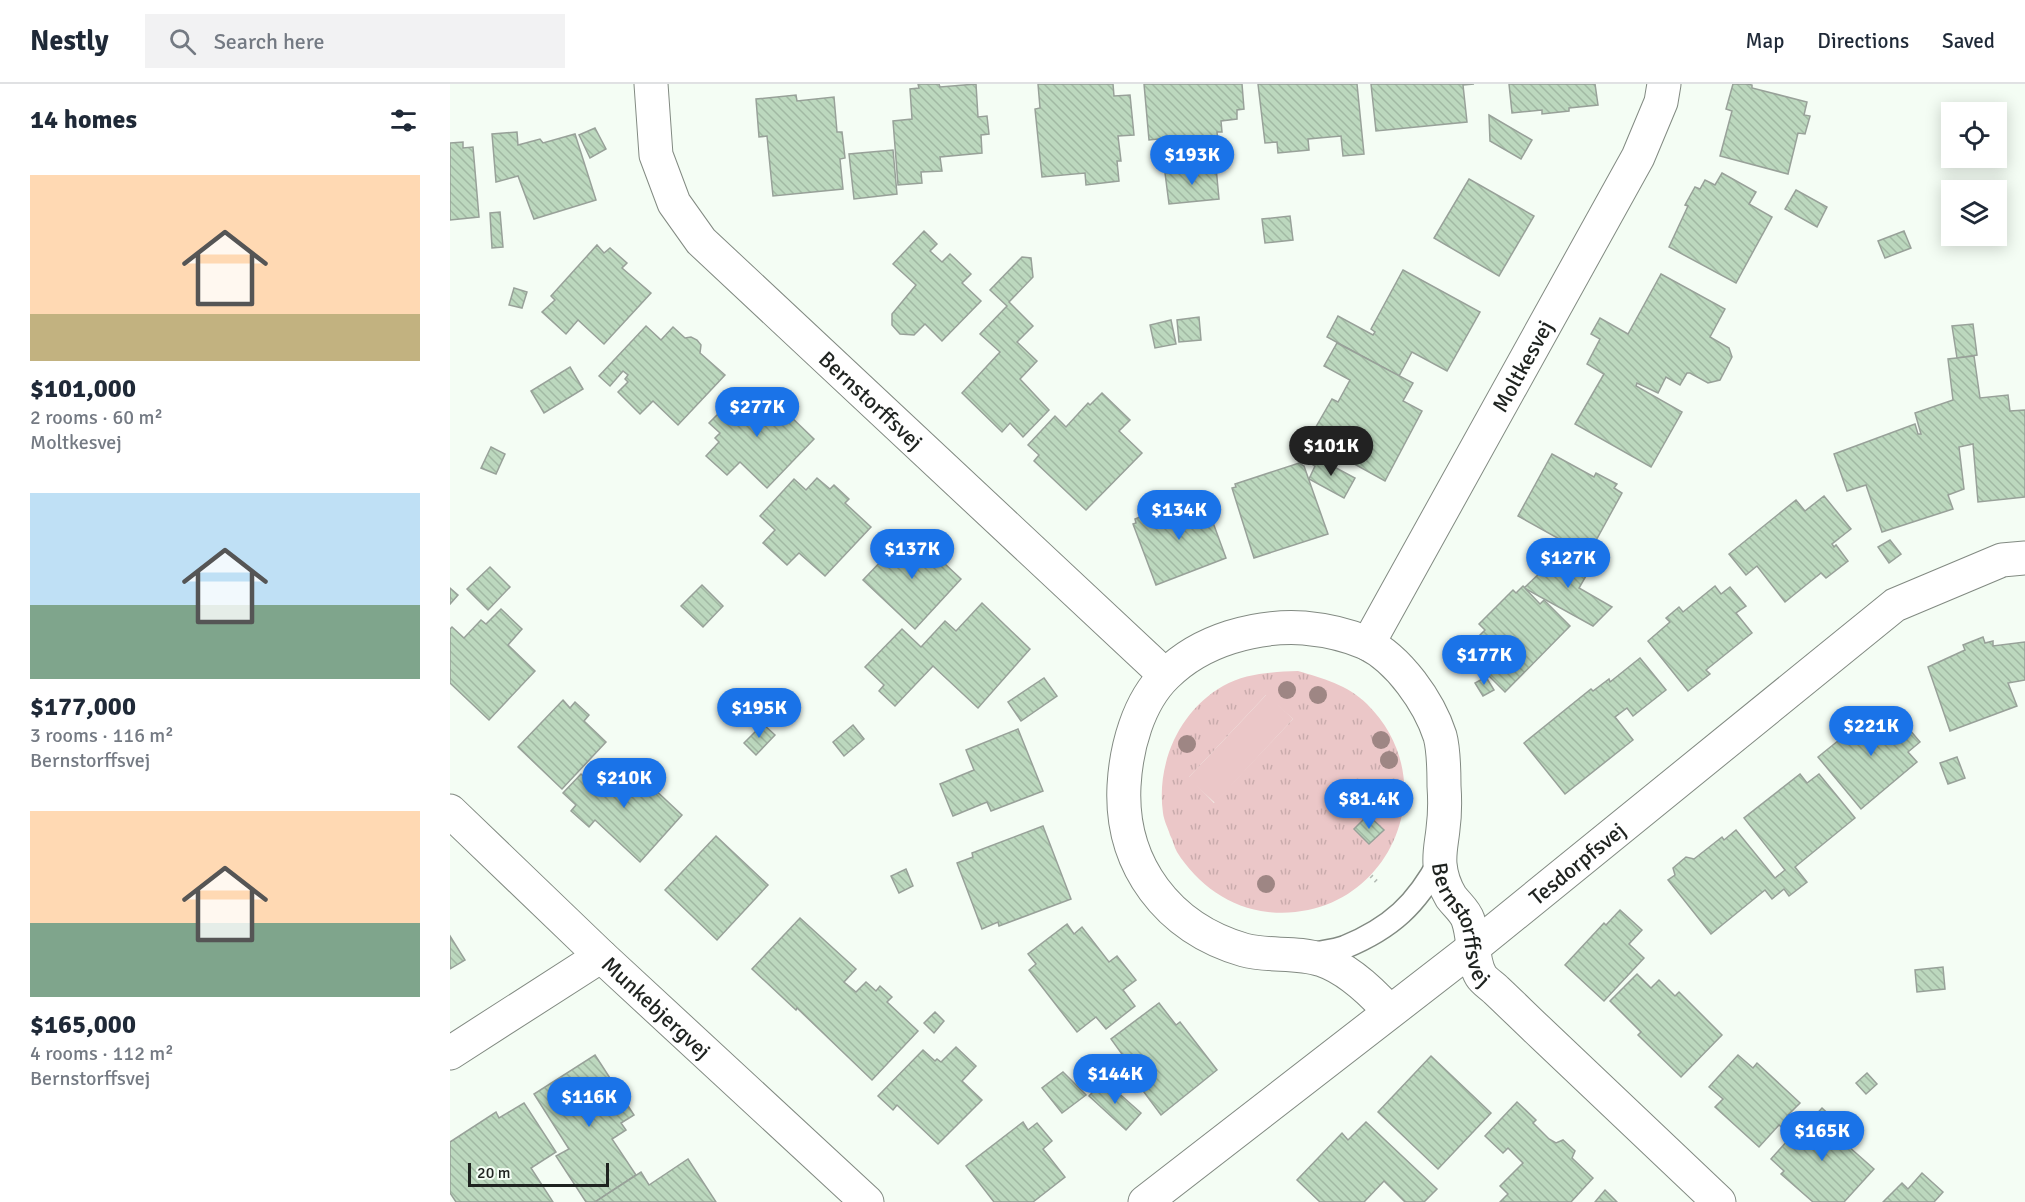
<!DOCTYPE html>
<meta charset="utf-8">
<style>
body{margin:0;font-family:Signika,sans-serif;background:#f2f2f3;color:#1f2937;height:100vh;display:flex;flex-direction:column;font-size:22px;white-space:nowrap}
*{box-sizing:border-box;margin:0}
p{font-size:20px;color:#747a83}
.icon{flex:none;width:33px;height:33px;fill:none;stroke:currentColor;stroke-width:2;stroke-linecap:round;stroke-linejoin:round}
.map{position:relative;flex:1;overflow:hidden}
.drawer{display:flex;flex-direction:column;background:#fff;width:450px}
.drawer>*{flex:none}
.fabs{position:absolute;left:1491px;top:18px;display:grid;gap:12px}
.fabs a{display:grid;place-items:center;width:66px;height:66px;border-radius:0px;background:#fff;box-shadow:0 3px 15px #0003;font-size:30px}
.scale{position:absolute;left:18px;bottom:15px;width:141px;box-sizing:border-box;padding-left:6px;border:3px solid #1f2320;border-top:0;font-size:16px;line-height:21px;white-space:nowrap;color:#1f2320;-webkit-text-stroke:4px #f4fdf4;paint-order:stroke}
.price{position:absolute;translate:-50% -51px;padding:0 14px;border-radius:21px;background:#1a73e8;color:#fff;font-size:20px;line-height:39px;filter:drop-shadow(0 2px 3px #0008)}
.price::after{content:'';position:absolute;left:50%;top:36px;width:18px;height:14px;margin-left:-9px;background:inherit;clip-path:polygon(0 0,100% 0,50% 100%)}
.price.active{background:#222;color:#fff}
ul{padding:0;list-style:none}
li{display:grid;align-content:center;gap:12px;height:318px;padding:0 30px}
li span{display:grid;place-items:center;height:186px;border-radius:0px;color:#555}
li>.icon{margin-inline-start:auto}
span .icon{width:108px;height:108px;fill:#fffc;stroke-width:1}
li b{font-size:26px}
h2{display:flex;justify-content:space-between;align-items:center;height:72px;padding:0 30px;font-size:26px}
header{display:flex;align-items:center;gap:36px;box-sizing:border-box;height:84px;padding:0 30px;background:#fff;border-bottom:2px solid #e0e1e3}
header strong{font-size:28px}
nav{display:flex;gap:33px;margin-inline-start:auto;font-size:21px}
.search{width:420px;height:54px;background:#f2f2f3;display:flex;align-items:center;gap:15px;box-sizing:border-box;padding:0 21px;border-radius:0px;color:#747a83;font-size:22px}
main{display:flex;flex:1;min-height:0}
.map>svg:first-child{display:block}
.grass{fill:#ebc7c8}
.park{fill:url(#park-tufts);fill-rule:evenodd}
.building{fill:url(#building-back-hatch);stroke:#98a199;stroke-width:1.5}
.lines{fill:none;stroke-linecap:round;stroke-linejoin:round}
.service-casing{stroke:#828a82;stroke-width:25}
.minor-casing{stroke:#828a82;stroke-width:35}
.tertiary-casing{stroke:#828a82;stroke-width:35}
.path{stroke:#b3bbb4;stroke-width:4;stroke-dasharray:1.5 4.5;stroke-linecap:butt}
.service{stroke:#fff;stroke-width:22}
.minor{stroke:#fff;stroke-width:33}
.tertiary{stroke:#fff;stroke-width:33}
.tree{fill:#9e8684}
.labels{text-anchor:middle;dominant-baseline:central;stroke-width:4.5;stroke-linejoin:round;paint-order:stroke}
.street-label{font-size:22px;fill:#1f2320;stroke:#f4fdf4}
</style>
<header>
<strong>Nestly</strong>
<div class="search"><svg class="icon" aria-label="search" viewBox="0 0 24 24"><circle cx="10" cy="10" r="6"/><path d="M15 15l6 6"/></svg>Search here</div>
<nav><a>Map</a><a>Directions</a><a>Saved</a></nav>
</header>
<main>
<section class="drawer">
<h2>14 homes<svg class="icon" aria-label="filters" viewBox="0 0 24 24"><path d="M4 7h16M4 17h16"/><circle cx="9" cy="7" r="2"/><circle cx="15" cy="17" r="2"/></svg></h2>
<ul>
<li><span style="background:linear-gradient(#ffd9b3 75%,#c2b280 0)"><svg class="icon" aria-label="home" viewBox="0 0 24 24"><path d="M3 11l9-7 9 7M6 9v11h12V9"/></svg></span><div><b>$101,000</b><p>2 rooms · 60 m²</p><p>Moltkesvej</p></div></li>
<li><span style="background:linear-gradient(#bfe0f5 60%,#7fa58c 0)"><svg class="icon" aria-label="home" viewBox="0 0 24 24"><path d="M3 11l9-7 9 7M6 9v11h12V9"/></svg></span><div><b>$177,000</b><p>3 rooms · 116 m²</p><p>Bernstorffsvej</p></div></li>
<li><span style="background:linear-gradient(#ffd9b3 60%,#7fa58c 0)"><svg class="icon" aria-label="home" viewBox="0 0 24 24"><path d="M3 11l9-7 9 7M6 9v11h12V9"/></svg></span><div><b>$165,000</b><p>4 rooms · 112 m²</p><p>Bernstorffsvej</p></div></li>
</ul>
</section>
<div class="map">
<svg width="1575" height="1118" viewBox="0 0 1575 1118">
<defs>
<pattern id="park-tufts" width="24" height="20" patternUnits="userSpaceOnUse" patternTransform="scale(1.5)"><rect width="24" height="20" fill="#ebc7c8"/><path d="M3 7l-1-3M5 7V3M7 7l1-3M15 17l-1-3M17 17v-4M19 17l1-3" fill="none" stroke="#c9abac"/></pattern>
<pattern id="building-back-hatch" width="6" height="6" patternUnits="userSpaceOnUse" patternTransform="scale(1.5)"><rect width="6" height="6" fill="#bcd8be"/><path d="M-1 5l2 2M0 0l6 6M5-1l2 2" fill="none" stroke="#a1b9a3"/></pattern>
</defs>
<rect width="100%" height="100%" fill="#f4fdf4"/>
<!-- grass -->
<polygon class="grass" points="817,610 843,635 765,719 738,694"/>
<!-- park -->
<path class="park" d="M848,587c24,7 50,14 69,33 83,82 18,220 -99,208 -38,-4 -71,-28 -91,-60 -3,-5 -4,-12 -7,-17 -2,-7 -6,-14 -7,-22 -7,-49 16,-102 60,-127 23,-13 49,-14 75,-15zM816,611l27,24 -79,84 -25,-26z"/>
<!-- building -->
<g class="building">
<polygon points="468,0 489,0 490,3 526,0 528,33 537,32 539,50 531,51 532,69 490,73 492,87 471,88 472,99 448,101 443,37 462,35 460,5 469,4"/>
<polygon points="588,0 663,0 664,12 680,11 684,51 668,52 671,77 667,77 669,97 636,101 635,89 592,93 585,25 590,24"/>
<polygon points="694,0 792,0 794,25 787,26 787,35 771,37 772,48 767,48 770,75 730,78 730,84 710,86 708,55 699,56"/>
<polygon points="808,0 907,0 914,70 893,72 891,52 858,55 859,66 828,69 827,58 815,59"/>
<polygon points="921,0 1024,0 1013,1 1017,38 926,47"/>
<polygon points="1059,0 1145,0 1148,21 1119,24 1119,27 1092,30 1092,26 1062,29"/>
<polygon points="1283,0 1297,0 1302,1 1302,4 1357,18 1354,31 1360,32 1355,50 1348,49 1338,90 1270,72 1282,27 1276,25"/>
<polygon points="346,11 347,17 384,13 387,48 392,48 395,74 390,75 393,105 323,112 317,52 309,53 306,15"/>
<polygon points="1039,31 1082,56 1071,75 1040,57"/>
<polygon points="145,44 156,65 140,74 129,51"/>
<polygon points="67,48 68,61 90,55 93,59 125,50 146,116 84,135 68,92 46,98 42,50"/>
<polygon points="13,58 13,64 23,63 29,133 0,136 0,59"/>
<polygon points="443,66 447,110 404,115 399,70"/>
<polygon points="766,83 769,115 719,120 715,89"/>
<polygon points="1272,89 1306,108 1299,120 1322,133 1286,199 1219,163 1238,122 1235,121 1245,103 1250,105 1255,96 1265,101"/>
<polygon points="1019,95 1084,132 1049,192 984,154"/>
<polygon points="1346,106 1377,123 1367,143 1335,125"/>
<polygon points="50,128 53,163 42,164 40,129"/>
<polygon points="840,132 843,156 815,159 812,135"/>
<polygon points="474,147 487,160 480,167 492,178 500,170 521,190 512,199 531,217 492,257 475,240 464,251 450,250 442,241 442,230 466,201 443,180"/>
<polygon points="1454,147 1461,164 1435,174 1428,157"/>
<polygon points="147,161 154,169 160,164 177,179 172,184 201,209 154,260 128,236 116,250 92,228 105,216 101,212"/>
<polygon points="572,173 581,174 583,193 559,218 583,242 567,258 587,277 570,295 599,326 573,353 560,339 552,348 512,309 550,268 530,250 557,222 540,206"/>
<polygon points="953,186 1030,228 997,287 962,268 949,292 877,253 888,232 923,251 925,248 921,245"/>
<polygon points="1211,190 1275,225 1260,253 1279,264 1282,273 1270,296 1258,299 1240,289 1237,289 1230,301 1216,293 1208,309 1187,299 1186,302 1232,328 1201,383 1125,340 1154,290 1137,280 1150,255 1141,250 1150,234 1178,250"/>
<polygon points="64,204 77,208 72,224 59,221"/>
<polygon points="749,233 751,256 729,258 727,236"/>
<polygon points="721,236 726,260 705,264 700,241"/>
<polygon points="1523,240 1527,271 1507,274 1502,242"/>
<polygon points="196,242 211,256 223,243 235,254 241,253 247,256 251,261 250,269 275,291 228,341 203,317 190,330 168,308 178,298 175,295 178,291 173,287 160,302 149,292"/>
<polygon points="887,259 963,299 953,317 972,327 935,397 859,355 882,315 888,318 900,296 874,282"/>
<polygon points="1524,272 1530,314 1558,311 1560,327 1575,326 1575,413 1528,418 1523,360 1509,363 1514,405 1498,411 1503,425 1432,448 1416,401 1397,407 1384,370 1465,340 1468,350 1471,350 1465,329 1503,316 1498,275"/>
<polygon points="120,283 133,305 94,329 81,307"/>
<polygon points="312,305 364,355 317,404 290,378 277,391 256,372 269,358 265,354 270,349 259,339 290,308 300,317"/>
<polygon points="652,309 680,336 669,347 692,369 636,426 584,377 589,371 578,361 605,332 616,343 638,319 640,321"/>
<polygon points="41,363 55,370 46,390 31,384"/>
<polygon points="1102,370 1144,393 1146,389 1167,400 1164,404 1172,409 1138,471 1068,432"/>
<polygon points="862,371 905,394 894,414 859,395 865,382 858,378"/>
<polygon points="849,379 854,382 878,450 804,474 782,404 786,403 785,400"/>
<polygon points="367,394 380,405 384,401 399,415 395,419 421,443 375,492 349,469 337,481 313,459 325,446 310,432 344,395 356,406"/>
<polygon points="1374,412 1401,445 1382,460 1384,463 1386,461 1398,477 1376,494 1371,489 1335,518 1307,482 1296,491 1279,470 1346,416 1355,427"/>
<polygon points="754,414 776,474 706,501 683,440 686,439 685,435 713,424 715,429"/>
<polygon points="460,447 511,495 465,545 413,496"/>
<polygon points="1440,456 1451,470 1439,479 1428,463"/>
<polygon points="1104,466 1140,485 1129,504 1162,523 1143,542 1074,504 1094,485"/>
<polygon points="40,483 60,503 38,526 17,505"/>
<polygon points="252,501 273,522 253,543 231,522"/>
<polygon points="1073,502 1090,520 1094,516 1120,542 1055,608 1014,567 1035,546 1029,540 1063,506 1066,509"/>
<polygon points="1265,502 1271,510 1280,503 1296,522 1286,529 1302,549 1256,586 1260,590 1238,607 1198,557 1220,538 1216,534 1229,523 1233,528"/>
<polygon points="0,504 8,511 0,520"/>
<polygon points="532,519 580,565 528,624 483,582 445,622 429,607 434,601 415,583 452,545 471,563 495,537 506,547"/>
<polygon points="51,525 72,545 58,561 85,587 39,636 0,599 0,545 2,543 14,554 31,536 36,540"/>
<polygon points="1533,553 1535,559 1543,557 1543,562 1575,558 1575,596 1558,599 1567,622 1500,647 1478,583 1515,566 1513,561"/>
<polygon points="1190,574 1216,606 1183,632 1177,624 1165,633 1183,656 1115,710 1074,659 1141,605 1143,607 1159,595 1160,598"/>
<polygon points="1036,593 1044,606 1033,612 1025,599"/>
<polygon points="594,594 607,612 571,637 558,618"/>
<polygon points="113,616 120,624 125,618 139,631 134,637 156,658 112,705 68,663"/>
<polygon points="1425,627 1437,641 1448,632 1470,658 1458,668 1467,678 1411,725 1368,673"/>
<polygon points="313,640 325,651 306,671 294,659"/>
<polygon points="403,641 414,655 394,672 383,658"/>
<polygon points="568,645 593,707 541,727 537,718 503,732 490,700 524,686 516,666"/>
<polygon points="1507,673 1515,694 1498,700 1490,679"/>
<polygon points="168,677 184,691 186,688 232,731 190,778 145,736 139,743 121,727 126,721 113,709 131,690 144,702"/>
<polygon points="1350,690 1357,699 1369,690 1405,734 1345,783 1357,798 1339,812 1334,805 1322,815 1315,806 1261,850 1218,796 1225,791 1223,784 1236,773 1244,775 1272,753 1274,756 1286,746 1325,794 1335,786 1294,734"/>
<polygon points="918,731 934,746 919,760 904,745"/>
<polygon points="593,742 621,815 549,842 548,838 532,845 507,779 523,773 522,769"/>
<polygon points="266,752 318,801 267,856 215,806"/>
<polygon points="456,785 463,802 449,809 441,792"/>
<polygon points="1170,826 1192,846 1179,860 1194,874 1154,917 1115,881 1154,839 1156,841"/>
<polygon points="350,834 406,885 394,898 406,908 416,898 426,907 430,902 442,913 437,918 468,947 422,996 347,924 346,926 302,885"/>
<polygon points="617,840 624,850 632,843 659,878 667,872 686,896 673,906 685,922 656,945 646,933 627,948 579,886 586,880 578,870"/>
<polygon points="0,852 15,876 0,885"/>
<polygon points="1493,883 1495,905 1467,908 1465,886"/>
<polygon points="1187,890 1201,904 1209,896 1225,912 1229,908 1272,951 1231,993 1188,951 1191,948 1160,917"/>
<polygon points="709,919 726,941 730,938 767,986 711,1031 673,980 677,977 661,955"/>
<polygon points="485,928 494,937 484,949 474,939"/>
<polygon points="506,963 526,982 512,997 532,1016 488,1060 447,1021 443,1026 428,1012 473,966 485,977 487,975 491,978"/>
<polygon points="145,971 184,1031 171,1039 176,1046 162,1055 186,1091 145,1118 136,1118 106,1072 119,1065 84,1010"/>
<polygon points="1288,971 1303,984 1307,979 1350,1019 1337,1032 1344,1039 1337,1048 1329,1041 1309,1063 1265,1023 1273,1015 1259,1003"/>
<polygon points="981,972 1041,1029 988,1085 928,1028"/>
<polygon points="613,988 636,1011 612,1029 592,1004"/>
<polygon points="1417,989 1427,1000 1416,1010 1406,999"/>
<polygon points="654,996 691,1029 676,1046 639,1012"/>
<polygon points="1067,1018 1086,1036 1083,1039 1099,1055 1106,1059 1113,1056 1125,1067 1122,1074 1143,1094 1121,1118 1050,1118 1058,1110 1050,1102 1073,1079 1058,1064 1053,1069 1035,1052"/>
<polygon points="74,1019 106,1068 81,1084 103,1118 6,1118 0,1109 0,1058 46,1028 49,1034"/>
<polygon points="1372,1024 1385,1036 1379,1042 1388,1050 1392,1046 1403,1056 1398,1062 1424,1085 1394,1118 1363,1118 1331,1090 1334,1087 1321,1075 1347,1046 1350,1048"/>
<polygon points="573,1038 578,1046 587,1039 602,1057 593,1065 615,1093 583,1118 544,1118 516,1082"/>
<polygon points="916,1038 987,1105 974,1118 955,1118 934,1097 914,1118 870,1118 847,1096 892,1049 898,1056"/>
<polygon points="238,1075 266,1118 145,1118 191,1088 199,1101"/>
<polygon points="1472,1089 1493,1108 1484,1118 1433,1118 1452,1099 1458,1105"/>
<polygon points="1155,1106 1167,1118 1145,1118"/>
</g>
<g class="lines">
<defs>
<path id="service" d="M858,871c12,-3 26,-4 37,-8 46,-19 72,-43 95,-87"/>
<g id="minor">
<path id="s1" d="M201,0l5,71 18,48 27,38 464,434"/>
<path id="s2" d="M918,560l270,-487 23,-55 3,-18"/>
<path id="s3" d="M939,927c-18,-20 -41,-42 -67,-51 -25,-9 -53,-3 -78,-10 -76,-22 -124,-85 -120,-164 2,-38 14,-84 42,-111 35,-35 90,-50 138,-47 21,2 42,6 62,15 33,16 63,59 74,93 4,15 4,34 4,50 1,14 1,28 -1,43 -1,11 -4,23 -3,35 1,12 5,23 11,33 6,8 14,14 17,23 6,16 4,42 13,56 3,5 11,10 15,14 16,15 31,30 47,45 58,55 117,111 176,167"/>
<polyline points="0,969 151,872"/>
<path id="s4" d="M695,1118l329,-255 421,-342 107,-45 23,-2"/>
</g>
<g id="tertiary">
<path id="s5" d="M0,727l151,145 266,246"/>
</g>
</defs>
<!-- service casing -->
<use href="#service" class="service-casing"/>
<!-- minor casing -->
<use href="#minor" class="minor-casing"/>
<!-- tertiary casing -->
<use href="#tertiary" class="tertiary-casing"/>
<!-- path -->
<polyline class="path" points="921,792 929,800"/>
<!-- service -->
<use href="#service" class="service"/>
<!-- minor -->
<use href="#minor" class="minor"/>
<!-- tertiary -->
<use href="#tertiary" class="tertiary"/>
</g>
<!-- trees -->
<g class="tree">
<circle cx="837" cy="606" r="9"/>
<circle cx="868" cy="611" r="9"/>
<circle cx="931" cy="656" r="9"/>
<circle cx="737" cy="660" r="9"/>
<circle cx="939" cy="676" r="9"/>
<circle cx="943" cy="723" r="9"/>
<circle cx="816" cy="800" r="9"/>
</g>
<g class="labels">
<!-- street labels -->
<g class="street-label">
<text stroke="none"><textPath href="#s2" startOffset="318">Moltkesvej</textPath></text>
<text stroke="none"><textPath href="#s1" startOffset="402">Bernstorffsvej</textPath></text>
<text stroke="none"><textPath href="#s4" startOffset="549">Tesdorpfsvej</textPath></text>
<text stroke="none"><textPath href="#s3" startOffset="1034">Bernstorffsvej</textPath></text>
<text stroke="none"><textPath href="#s5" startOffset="285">Munkebjergvej</textPath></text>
</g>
</g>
</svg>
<div class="fabs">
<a><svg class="icon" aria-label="locate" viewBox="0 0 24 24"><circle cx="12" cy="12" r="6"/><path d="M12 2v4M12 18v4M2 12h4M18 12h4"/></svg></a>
<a><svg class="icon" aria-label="layers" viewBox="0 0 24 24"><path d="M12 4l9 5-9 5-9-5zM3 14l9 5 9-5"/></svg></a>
</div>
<div class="scale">20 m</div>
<b class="price" style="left:742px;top:102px">$193K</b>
<b class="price" style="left:307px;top:354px">$277K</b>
<b class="price active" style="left:881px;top:393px">$101K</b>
<b class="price" style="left:729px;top:457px">$134K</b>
<b class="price" style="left:462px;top:496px">$137K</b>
<b class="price" style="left:1118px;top:505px">$127K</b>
<b class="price" style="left:1034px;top:602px">$177K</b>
<b class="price" style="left:309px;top:655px">$195K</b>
<b class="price" style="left:1421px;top:673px">$221K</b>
<b class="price" style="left:174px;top:725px">$210K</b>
<b class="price" style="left:919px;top:746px">$81.4K</b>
<b class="price" style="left:665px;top:1021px">$144K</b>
<b class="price" style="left:139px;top:1044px">$116K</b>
<b class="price" style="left:1372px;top:1078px">$165K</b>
</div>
</main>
